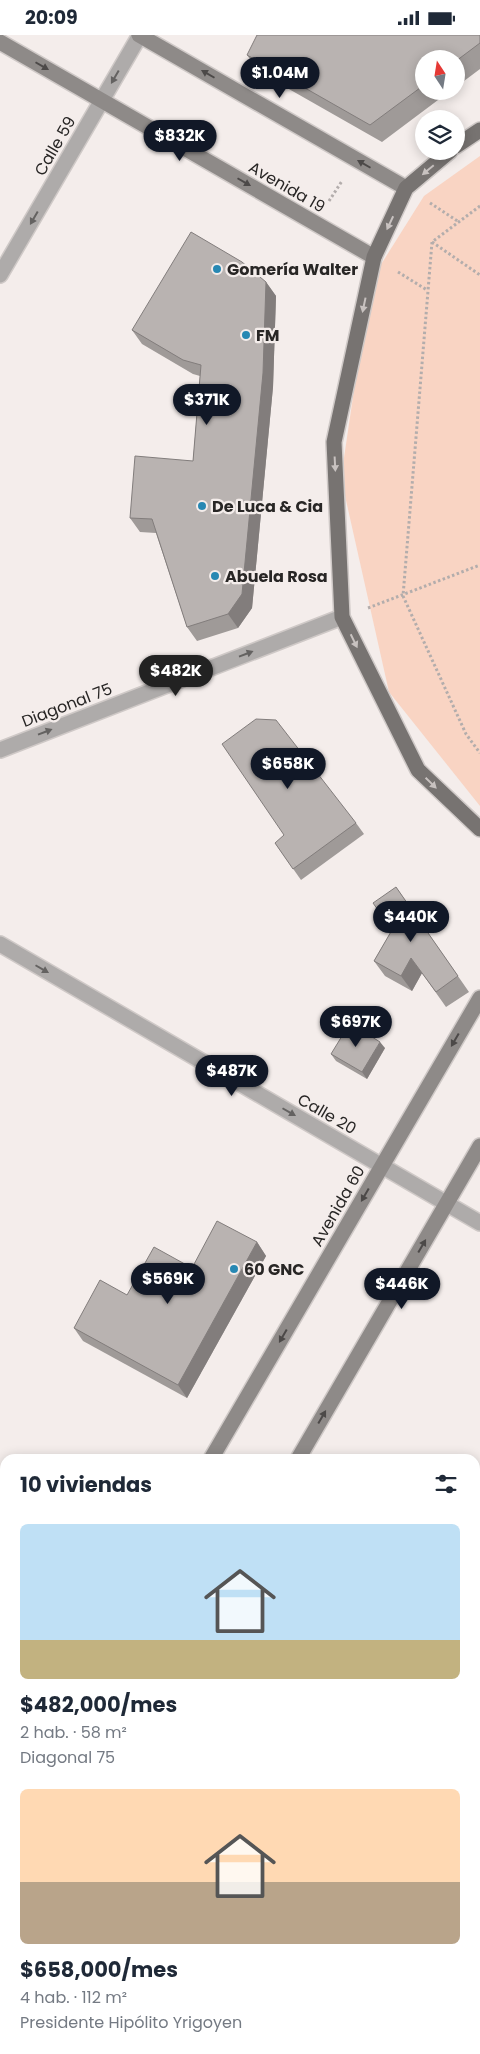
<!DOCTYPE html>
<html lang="es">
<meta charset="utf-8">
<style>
body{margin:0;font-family:Poppins,sans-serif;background:#f2f2f3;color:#1f2937;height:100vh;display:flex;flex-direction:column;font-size:19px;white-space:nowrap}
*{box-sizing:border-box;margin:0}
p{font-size:16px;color:#747a83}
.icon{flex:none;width:28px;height:28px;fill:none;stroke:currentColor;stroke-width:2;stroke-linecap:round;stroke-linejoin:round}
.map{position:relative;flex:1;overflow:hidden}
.details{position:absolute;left:0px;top:1419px;width:480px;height:601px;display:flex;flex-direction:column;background:#fff;border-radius:15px 15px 0 0;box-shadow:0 2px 12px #0003}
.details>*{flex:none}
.needle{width:32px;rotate:348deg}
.controls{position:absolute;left:415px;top:15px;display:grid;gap:10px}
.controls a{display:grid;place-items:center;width:50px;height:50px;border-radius:50%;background:#fff;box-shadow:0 2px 12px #0003;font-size:25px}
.price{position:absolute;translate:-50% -42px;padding:0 11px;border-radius:18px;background:#111827;color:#fff;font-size:16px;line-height:32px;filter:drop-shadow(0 1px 2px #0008)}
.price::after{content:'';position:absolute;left:50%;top:30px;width:15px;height:11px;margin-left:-8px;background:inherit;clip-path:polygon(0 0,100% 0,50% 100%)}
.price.on{background:#222;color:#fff}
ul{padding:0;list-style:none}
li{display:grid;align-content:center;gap:10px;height:265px;padding:0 20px}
li span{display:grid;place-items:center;height:155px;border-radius:8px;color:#555}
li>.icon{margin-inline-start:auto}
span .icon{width:90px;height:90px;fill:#fffc;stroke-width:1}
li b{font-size:21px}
h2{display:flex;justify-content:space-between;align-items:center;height:60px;padding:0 20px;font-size:21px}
.status{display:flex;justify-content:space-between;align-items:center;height:35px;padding:0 25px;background:#fff;direction:ltr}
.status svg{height:14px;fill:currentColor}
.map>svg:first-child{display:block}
.green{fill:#f9d4c3}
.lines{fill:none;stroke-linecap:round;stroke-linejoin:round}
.minor-casing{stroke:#cfc9c7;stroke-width:18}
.secondary-casing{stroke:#cfc9c7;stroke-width:18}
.primary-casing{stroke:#cfc9c7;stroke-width:18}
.path{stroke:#b3adac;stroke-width:3;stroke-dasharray:2.5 2.5;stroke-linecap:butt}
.minor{stroke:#aeabaa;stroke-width:15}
.secondary{stroke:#8e8a88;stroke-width:15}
.primary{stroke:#777371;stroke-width:15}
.wall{fill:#9f9a98}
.shaded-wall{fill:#827d7c}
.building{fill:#b9b3b1;stroke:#827d7c}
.oneway{fill:#4c4948}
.oneway2{fill:#646261}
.oneway3{fill:#c8c2c0}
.poi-dot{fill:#2788b3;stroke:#f4edeb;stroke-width:2}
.labels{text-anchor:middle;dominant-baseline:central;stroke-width:4.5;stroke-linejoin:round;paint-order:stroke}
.street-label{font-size:16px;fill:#282625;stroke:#f4edeb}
.poi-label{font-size:16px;font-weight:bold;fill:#282625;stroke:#f4edeb;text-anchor:start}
</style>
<div class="status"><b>20:09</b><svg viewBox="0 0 49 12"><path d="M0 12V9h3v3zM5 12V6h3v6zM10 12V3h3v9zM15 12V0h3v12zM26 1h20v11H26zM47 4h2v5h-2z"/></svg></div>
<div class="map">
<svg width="480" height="2019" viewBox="0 0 480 2019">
<rect width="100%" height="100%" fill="#f4edeb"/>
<!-- green -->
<polygon class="green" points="480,121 480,771 389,657 341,443 370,247 424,161"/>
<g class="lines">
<defs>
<g id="minor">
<polyline points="0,240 140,0"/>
<polyline points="0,715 342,582"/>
<polyline points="0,909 480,1188"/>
<polyline points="0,1815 5,1817"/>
<polyline points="361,2015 368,2019"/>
</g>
<g id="secondary">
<polyline points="139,0 406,153"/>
<polyline points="0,7 374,222"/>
<polyline points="211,1424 480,963"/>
<polyline points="298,1424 480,1111"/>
<polyline points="0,1787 5,1778"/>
<polyline points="0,1935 5,1927"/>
</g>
<g id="primary">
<polyline points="456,111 480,95"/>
<polyline points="450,116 406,153 374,222 334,407 342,582 418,735 480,794"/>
</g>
</defs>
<!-- minor casing -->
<use href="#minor" class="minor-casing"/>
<!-- secondary casing -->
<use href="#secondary" class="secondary-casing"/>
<!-- primary casing -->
<use href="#primary" class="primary-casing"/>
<!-- path -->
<g class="path">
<polyline points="329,166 342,146"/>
<polyline points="430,168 459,187"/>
<polyline points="480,171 432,207 403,561 466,699 480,718"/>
<polyline points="432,207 480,240"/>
<polyline points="398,237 427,255"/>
<polyline points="368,573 480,530"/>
</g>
<!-- minor -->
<use href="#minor" class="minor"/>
<!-- secondary -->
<use href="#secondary" class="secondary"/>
<!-- primary -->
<use href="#primary" class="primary"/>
</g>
<!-- wall -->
<g class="wall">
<polygon points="480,0 480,34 456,52 456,24 424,24 424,56 450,56 382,107 259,37 247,20"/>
<polygon points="266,247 276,261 273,352 252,573 238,593 197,606 187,592 156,498 140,497 130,483 193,426 200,341 193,339 142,309 132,295"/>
<polygon points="356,788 364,799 301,845 275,808"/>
<polygon points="396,852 469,957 446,972 422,938 412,956 385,941 374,926 392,895"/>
<polygon points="385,1013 367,1044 336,1026 331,1019"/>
<polygon points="257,1207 266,1221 187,1363 83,1306 74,1293 127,1260 192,1233"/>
<polygon points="0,1518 5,1521 5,1587 0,1584"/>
</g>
<!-- shaded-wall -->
<g class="shaded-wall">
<polygon points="266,247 276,261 273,352 252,573 238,593 228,579"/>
<polygon points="411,923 422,938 412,956 401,941"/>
<polygon points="380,1007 385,1013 367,1044 362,1037"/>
<polygon points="257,1207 266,1221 187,1363 178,1350"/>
</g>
<!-- building -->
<g class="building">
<polygon points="257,0 480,0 480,8 456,26 456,24 424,24 424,50 370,90 247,20"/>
<polygon points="191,197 242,227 266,247 263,338 242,559 228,579 187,592 152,484 130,483 135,421 193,426 201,330 183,325 132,295"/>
<polygon points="256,684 276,685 356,788 293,834 275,808 284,800 222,709"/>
<polygon points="396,852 458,941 436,957 411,923 401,941 374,926 392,895 373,868"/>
<polygon points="350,988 380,1007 362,1037 331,1019"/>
<polygon points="217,1186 257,1207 178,1350 74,1293 100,1245 127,1260 154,1212 192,1233"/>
<polygon points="0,1518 5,1521 5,1579 0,1577"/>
</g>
<!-- one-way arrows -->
<defs><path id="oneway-solid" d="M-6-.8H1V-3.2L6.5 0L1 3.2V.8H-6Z" transform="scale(1.25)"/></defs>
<g class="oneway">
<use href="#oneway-solid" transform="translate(42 31) rotate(30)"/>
<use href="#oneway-solid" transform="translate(208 39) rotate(-150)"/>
<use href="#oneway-solid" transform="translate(364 129) rotate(-150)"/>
<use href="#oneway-solid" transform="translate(244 147) rotate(30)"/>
<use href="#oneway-solid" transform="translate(455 1005) rotate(120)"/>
<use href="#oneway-solid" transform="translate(365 1160) rotate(120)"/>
<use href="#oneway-solid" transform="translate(422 1211) rotate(-60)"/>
<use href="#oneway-solid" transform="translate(283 1301) rotate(120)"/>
<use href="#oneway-solid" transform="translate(322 1382) rotate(-60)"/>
</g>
<g class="oneway2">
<use href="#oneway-solid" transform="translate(115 42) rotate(120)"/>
<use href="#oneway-solid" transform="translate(34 183) rotate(120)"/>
<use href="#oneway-solid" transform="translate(246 619) rotate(-21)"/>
<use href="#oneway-solid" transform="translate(45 697) rotate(-21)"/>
<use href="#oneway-solid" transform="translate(42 934) rotate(30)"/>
<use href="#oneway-solid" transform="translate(289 1077) rotate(30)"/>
</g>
<g class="oneway3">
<use href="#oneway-solid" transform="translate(428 135) rotate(140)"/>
<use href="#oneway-solid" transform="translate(390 188) rotate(115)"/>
<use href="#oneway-solid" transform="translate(364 270) rotate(102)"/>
<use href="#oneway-solid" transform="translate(335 429) rotate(87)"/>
<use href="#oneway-solid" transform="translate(354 606) rotate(64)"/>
<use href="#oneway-solid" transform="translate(431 748) rotate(44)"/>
</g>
<!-- markers -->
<g class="poi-dot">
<circle cx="217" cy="234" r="5"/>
<circle cx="246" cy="300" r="5"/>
<circle cx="202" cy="471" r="5"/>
<circle cx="215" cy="541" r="5"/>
<circle cx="234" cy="1234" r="5"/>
</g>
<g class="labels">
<!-- street labels -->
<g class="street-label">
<text transform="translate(55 111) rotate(-60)">Calle 59</text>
<text transform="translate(287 152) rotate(30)">Avenida 19</text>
<text transform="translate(67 670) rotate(-21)">Diagonal 75</text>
<text transform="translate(327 1079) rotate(30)">Calle 20</text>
<text transform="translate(338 1171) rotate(-60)">Avenida 60</text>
</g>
<!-- poi labels -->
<g class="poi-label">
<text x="227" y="234">Gomería Walter</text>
<text x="256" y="300">FM</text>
<text x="212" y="471">De Luca &amp; Cia</text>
<text x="225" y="541">Abuela Rosa</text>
<text x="244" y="1234">60 GNC</text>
</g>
</g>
</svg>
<div class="controls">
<a><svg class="needle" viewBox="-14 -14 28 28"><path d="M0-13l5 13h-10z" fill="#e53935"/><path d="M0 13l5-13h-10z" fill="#747a83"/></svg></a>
<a><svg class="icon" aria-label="layers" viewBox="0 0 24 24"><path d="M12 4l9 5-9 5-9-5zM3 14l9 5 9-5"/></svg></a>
</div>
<b class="price" style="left:280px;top:64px">$1.04M</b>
<b class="price" style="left:180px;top:127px">$832K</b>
<b class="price" style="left:207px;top:391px">$371K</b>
<b class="price on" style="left:176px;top:662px">$482K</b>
<b class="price" style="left:288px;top:755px">$658K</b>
<b class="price" style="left:411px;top:908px">$440K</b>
<b class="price" style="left:356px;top:1013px">$697K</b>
<b class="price" style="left:232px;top:1062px">$487K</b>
<b class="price" style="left:168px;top:1270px">$569K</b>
<b class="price" style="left:402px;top:1275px">$446K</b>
<section class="details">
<h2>10 viviendas<svg class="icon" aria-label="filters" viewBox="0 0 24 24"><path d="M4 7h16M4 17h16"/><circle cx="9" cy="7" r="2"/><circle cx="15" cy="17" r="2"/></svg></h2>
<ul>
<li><span style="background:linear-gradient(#bfe0f5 75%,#c2b280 0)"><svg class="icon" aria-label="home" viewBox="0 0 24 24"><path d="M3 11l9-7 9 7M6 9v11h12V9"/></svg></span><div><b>$482,000/mes</b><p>2 hab. · 58 m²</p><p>Diagonal 75</p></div></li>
<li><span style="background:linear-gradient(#ffd9b3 60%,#b9a48a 0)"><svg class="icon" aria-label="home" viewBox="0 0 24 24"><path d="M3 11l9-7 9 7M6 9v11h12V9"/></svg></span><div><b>$658,000/mes</b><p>4 hab. · 112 m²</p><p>Presidente Hipólito Yrigoyen</p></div></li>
</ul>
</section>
</div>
